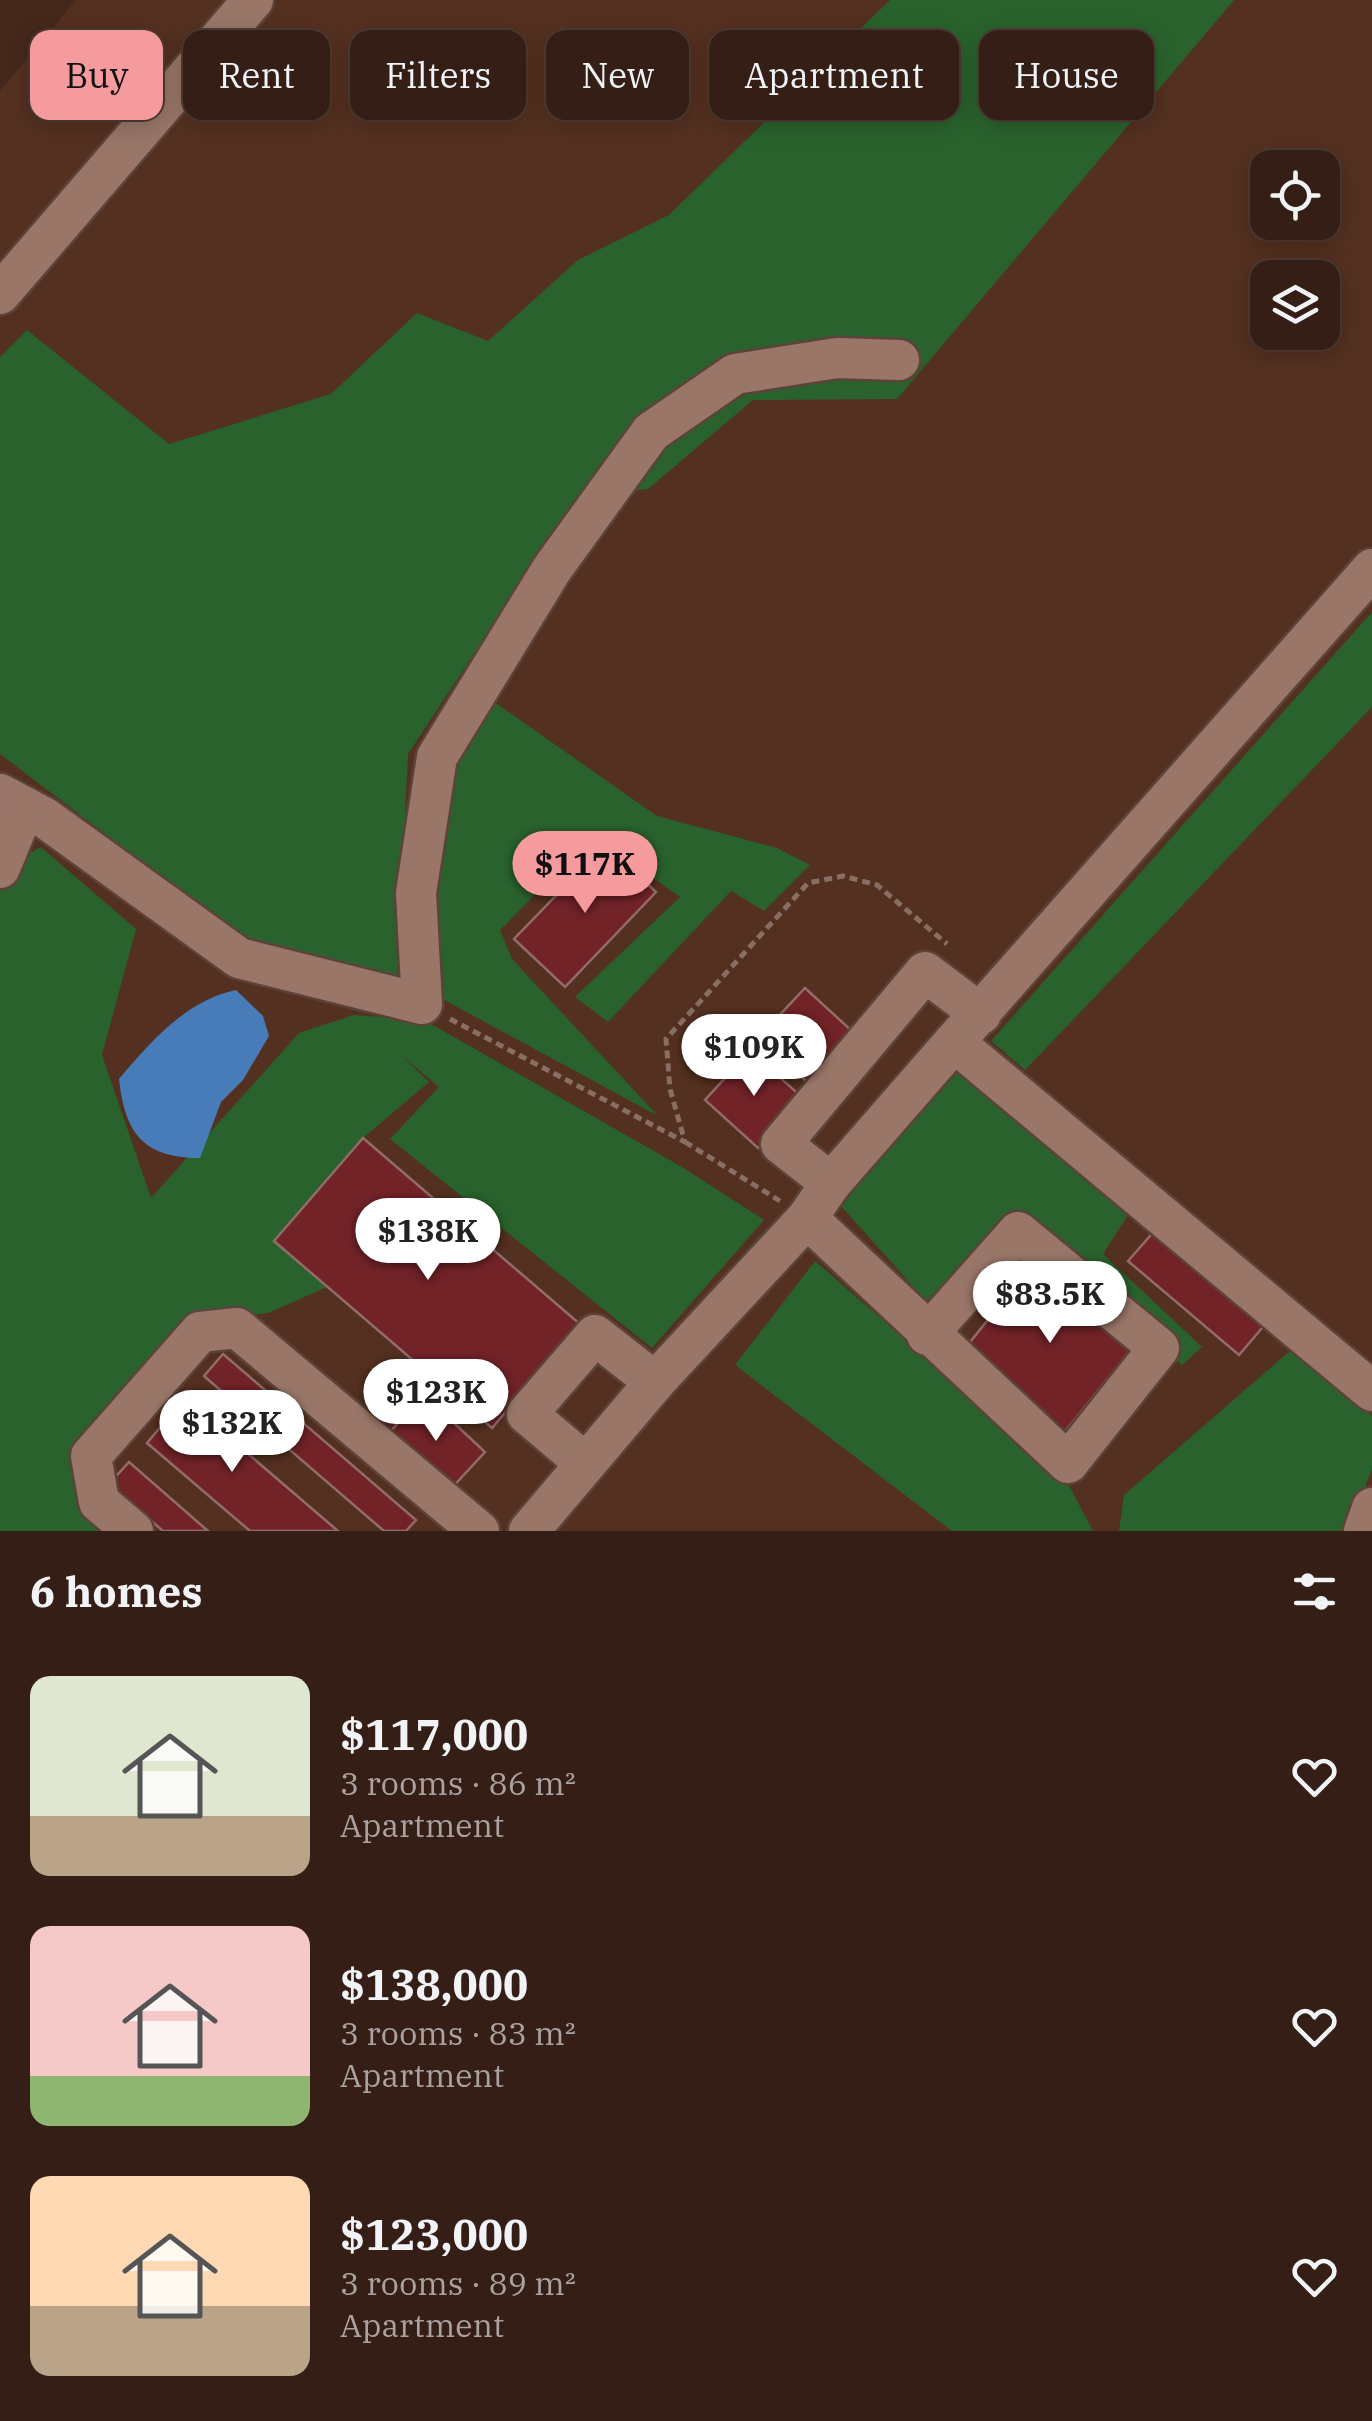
<!DOCTYPE html>
<meta charset="utf-8">
<style>
body{margin:0;font-family:"IBM Plex Serif",serif;background:#3c271e;color:#f1f3f6;height:100vh;display:flex;flex-direction:column;font-size:38px;white-space:nowrap}
*{box-sizing:border-box;margin:0}
p{font-size:32px;color:#a9a2a0}
.icon{flex:none;width:55px;height:55px;fill:none;stroke:currentColor;stroke-width:2;stroke-linecap:round;stroke-linejoin:round}
.map{position:relative;height:1531px;overflow:hidden}
.drawer{display:flex;flex-direction:column;background:#341e15;flex:1}
.drawer>*{flex:none}
.top-card{position:absolute;left:30px;top:30px;width:1312px;height:90px;display:flex;gap:20px}
.fabs{position:absolute;left:1250px;top:150px;display:grid;gap:20px}
.fabs a{display:grid;place-items:center;width:90px;height:90px;border-radius:20px;background:#341e15;box-shadow:0 5px 25px #0003,0 0 0 2px #4e3c34;font-size:50px}
.price{position:absolute;translate:-50% -85px;padding:0 22px;border-radius:35px;background:#fff;color:#222;font-size:32px;line-height:65px;filter:drop-shadow(0 2px 5px #0008)}
.price::after{content:'';position:absolute;left:50%;top:60px;width:30px;height:22px;margin-left:-15px;background:inherit;clip-path:polygon(0 0,100% 0,50% 100%)}
.price.on{background:#f59b9e;color:#111}
ul{padding:0;list-style:none}
li{display:flex;align-items:center;gap:30px;height:250px;padding:0 30px}
li span{display:grid;place-items:center;flex:none;width:280px;height:200px;border-radius:20px;color:#555}
li>.icon{margin-inline-start:auto}
span .icon{width:120px;height:120px;fill:#fffc;stroke-width:1}
li b{font-size:42px}
h2{display:flex;justify-content:space-between;align-items:center;height:120px;padding:0 30px;font-size:42px}
.chip{padding:0 35px;border-radius:20px;background:#341e15;box-shadow:0 5px 25px #0003,0 0 0 2px #4e3c34;font-size:35px;line-height:90px}
.chip.on{background:#f59b9e;color:#111}
.map>svg:first-child{display:block}
.built{fill:#543020;fill-rule:evenodd}
.green{fill:#29622c}
.water{fill:#487cb9}
.building{fill:#722328;stroke:#926c6b;stroke-width:2.5}
.lines{fill:none;stroke-linecap:round;stroke-linejoin:round}
.minor-casing{stroke:#5c4339;stroke-width:45}
.path{stroke:#886f64;stroke-width:5;stroke-dasharray:8 5;stroke-linecap:butt}
.minor{stroke:#997668;stroke-width:40}
</style>
<div class="map">
<svg width="1372" height="1531" viewBox="0 0 1372 1531">
<rect width="100%" height="100%" fill="#45281c"/>
<!-- built -->
<path class="built" d="M76,0h1296v1531h-1372v-1440zM1268,168h54v54h-54zM1268,278h54v54h-54z"/>
<!-- green -->
<g class="green">
<polygon points="890,0 1234,0 897,399 753,400 648,489 577,497 408,754 397,980 244,939 0,754 0,357 27,330 169,444 331,394 417,313 488,341 578,260 669,215"/>
<polygon points="1372,612 1372,707 1025,1070 991,1041"/>
<polygon points="493,701 657,816 777,848 810,865 764,911 731,891 608,1022 575,997 680,897 593,836 500,930 512,959 658,1116 435,995 433,901 456,756"/>
<polygon points="41,847 136,929 102,1055 151,1198 299,1033 354,1015 424,1020 682,1167 764,1220 652,1348 390,1139 439,1087 400,1054 429,1082 363,1138 327,1287 268,1313 188,1323 75,1452 80,1508 105,1531 0,1531 0,869"/>
<polygon points="962,1063 1132,1209 1103,1254 1202,1347 1182,1365 1011,1211 928,1303 840,1205"/>
<polygon points="815,1261 1066,1480 1093,1531 952,1531 735,1365"/>
<polygon points="1291,1350 1372,1416 1372,1469 1348,1531 1119,1531 1124,1495"/>
</g>
<!-- water -->
<path class="water" d="M236,990l27,26 6,20 -26,44 -22,22 -21,56c-57,0 -75,-25 -81,-79 32,-38 68,-79 117,-89z"/>
<!-- building -->
<g class="building">
<polygon points="606,844 656,892 565,987 514,939"/>
<polygon points="805,988 853,1032 806,1081 759,1037"/>
<polygon points="750,1051 803,1098 758,1148 705,1100"/>
<polygon points="363,1138 581,1325 492,1428 274,1241"/>
<polygon points="1158,1227 1268,1321 1239,1355 1128,1261"/>
<polygon points="1037,1259 1138,1341 1063,1434 962,1352"/>
<polygon points="223,1354 416,1520 406,1531 384,1531 204,1376"/>
<polygon points="424,1395 485,1452 448,1492 387,1435"/>
<polygon points="184,1399 338,1531 250,1531 147,1443"/>
<polygon points="129,1462 208,1531 163,1531 109,1484"/>
</g>
<g class="lines">
<defs>
<g id="minor">
<polyline points="0,294 253,0"/>
<polyline points="0,794 45,818 239,958 422,1004 416,893 437,757 552,569 651,432 735,374 837,358 899,360"/>
<polyline points="0,868 25,807"/>
<polyline points="954,1042 1372,569"/>
<polyline points="831,1183 781,1144 925,972 981,1014"/>
<polyline points="807,1218 1068,1463 1159,1348 1018,1232 927,1335"/>
<polyline points="585,1463 527,1414 595,1335 655,1382"/>
<polyline points="133,1531 99,1502 91,1456 200,1332 237,1328 479,1531"/>
<polyline points="529,1531 655,1382 807,1218 831,1183 954,1042 1372,1391"/>
<polyline points="1364,1531 1372,1508"/>
</g>
</defs>
<!-- minor casing -->
<use href="#minor" class="minor-casing"/>
<!-- path -->
<g class="path">
<polyline points="450,1019 685,1142 670,1089 666,1039 808,883 843,876 877,885 947,944"/>
<polyline points="685,1142 780,1201"/>
</g>
<!-- minor -->
<use href="#minor" class="minor"/>
</g>
</svg>
<div class="fabs">
<a><svg class="icon" aria-label="locate" viewBox="0 0 24 24"><circle cx="12" cy="12" r="6"/><path d="M12 2v4M12 18v4M2 12h4M18 12h4"/></svg></a>
<a><svg class="icon" aria-label="layers" viewBox="0 0 24 24"><path d="M12 4l9 5-9 5-9-5zM3 14l9 5 9-5"/></svg></a>
</div>
<b class="price on" style="left:585px;top:916px">$117K</b>
<b class="price" style="left:754px;top:1099px">$109K</b>
<b class="price" style="left:428px;top:1283px">$138K</b>
<b class="price" style="left:1050px;top:1346px">$83.5K</b>
<b class="price" style="left:436px;top:1444px">$123K</b>
<b class="price" style="left:232px;top:1475px">$132K</b>
<div class="top-card">
<a class="chip on">Buy</a>
<a class="chip">Rent</a>
<a class="chip">Filters</a>
<a class="chip">New</a>
<a class="chip">Apartment</a>
<a class="chip">House</a>
</div>
</div>
<section class="drawer">
<h2>6 homes<svg class="icon" aria-label="filters" viewBox="0 0 24 24"><path d="M4 7h16M4 17h16"/><circle cx="9" cy="7" r="2"/><circle cx="15" cy="17" r="2"/></svg></h2>
<ul>
<li><span style="background:linear-gradient(#dfe7d0 70%,#b9a48a 0)"><svg class="icon" aria-label="home" viewBox="0 0 24 24"><path d="M3 11l9-7 9 7M6 9v11h12V9"/></svg></span><div><b>$117,000</b><p>3 rooms · 86 m²</p><p>Apartment</p></div><svg class="icon" aria-label="heart" viewBox="0 0 24 24"><path d="M12 20l-8-8c-3-5 5-10 8-4 3-6 11-1 8 4z"/></svg></li>
<li><span style="background:linear-gradient(#f6c9c9 75%,#8fb573 0)"><svg class="icon" aria-label="home" viewBox="0 0 24 24"><path d="M3 11l9-7 9 7M6 9v11h12V9"/></svg></span><div><b>$138,000</b><p>3 rooms · 83 m²</p><p>Apartment</p></div><svg class="icon" aria-label="heart" viewBox="0 0 24 24"><path d="M12 20l-8-8c-3-5 5-10 8-4 3-6 11-1 8 4z"/></svg></li>
<li><span style="background:linear-gradient(#ffd9b3 65%,#b9a48a 0)"><svg class="icon" aria-label="home" viewBox="0 0 24 24"><path d="M3 11l9-7 9 7M6 9v11h12V9"/></svg></span><div><b>$123,000</b><p>3 rooms · 89 m²</p><p>Apartment</p></div><svg class="icon" aria-label="heart" viewBox="0 0 24 24"><path d="M12 20l-8-8c-3-5 5-10 8-4 3-6 11-1 8 4z"/></svg></li>
</ul>
</section>
